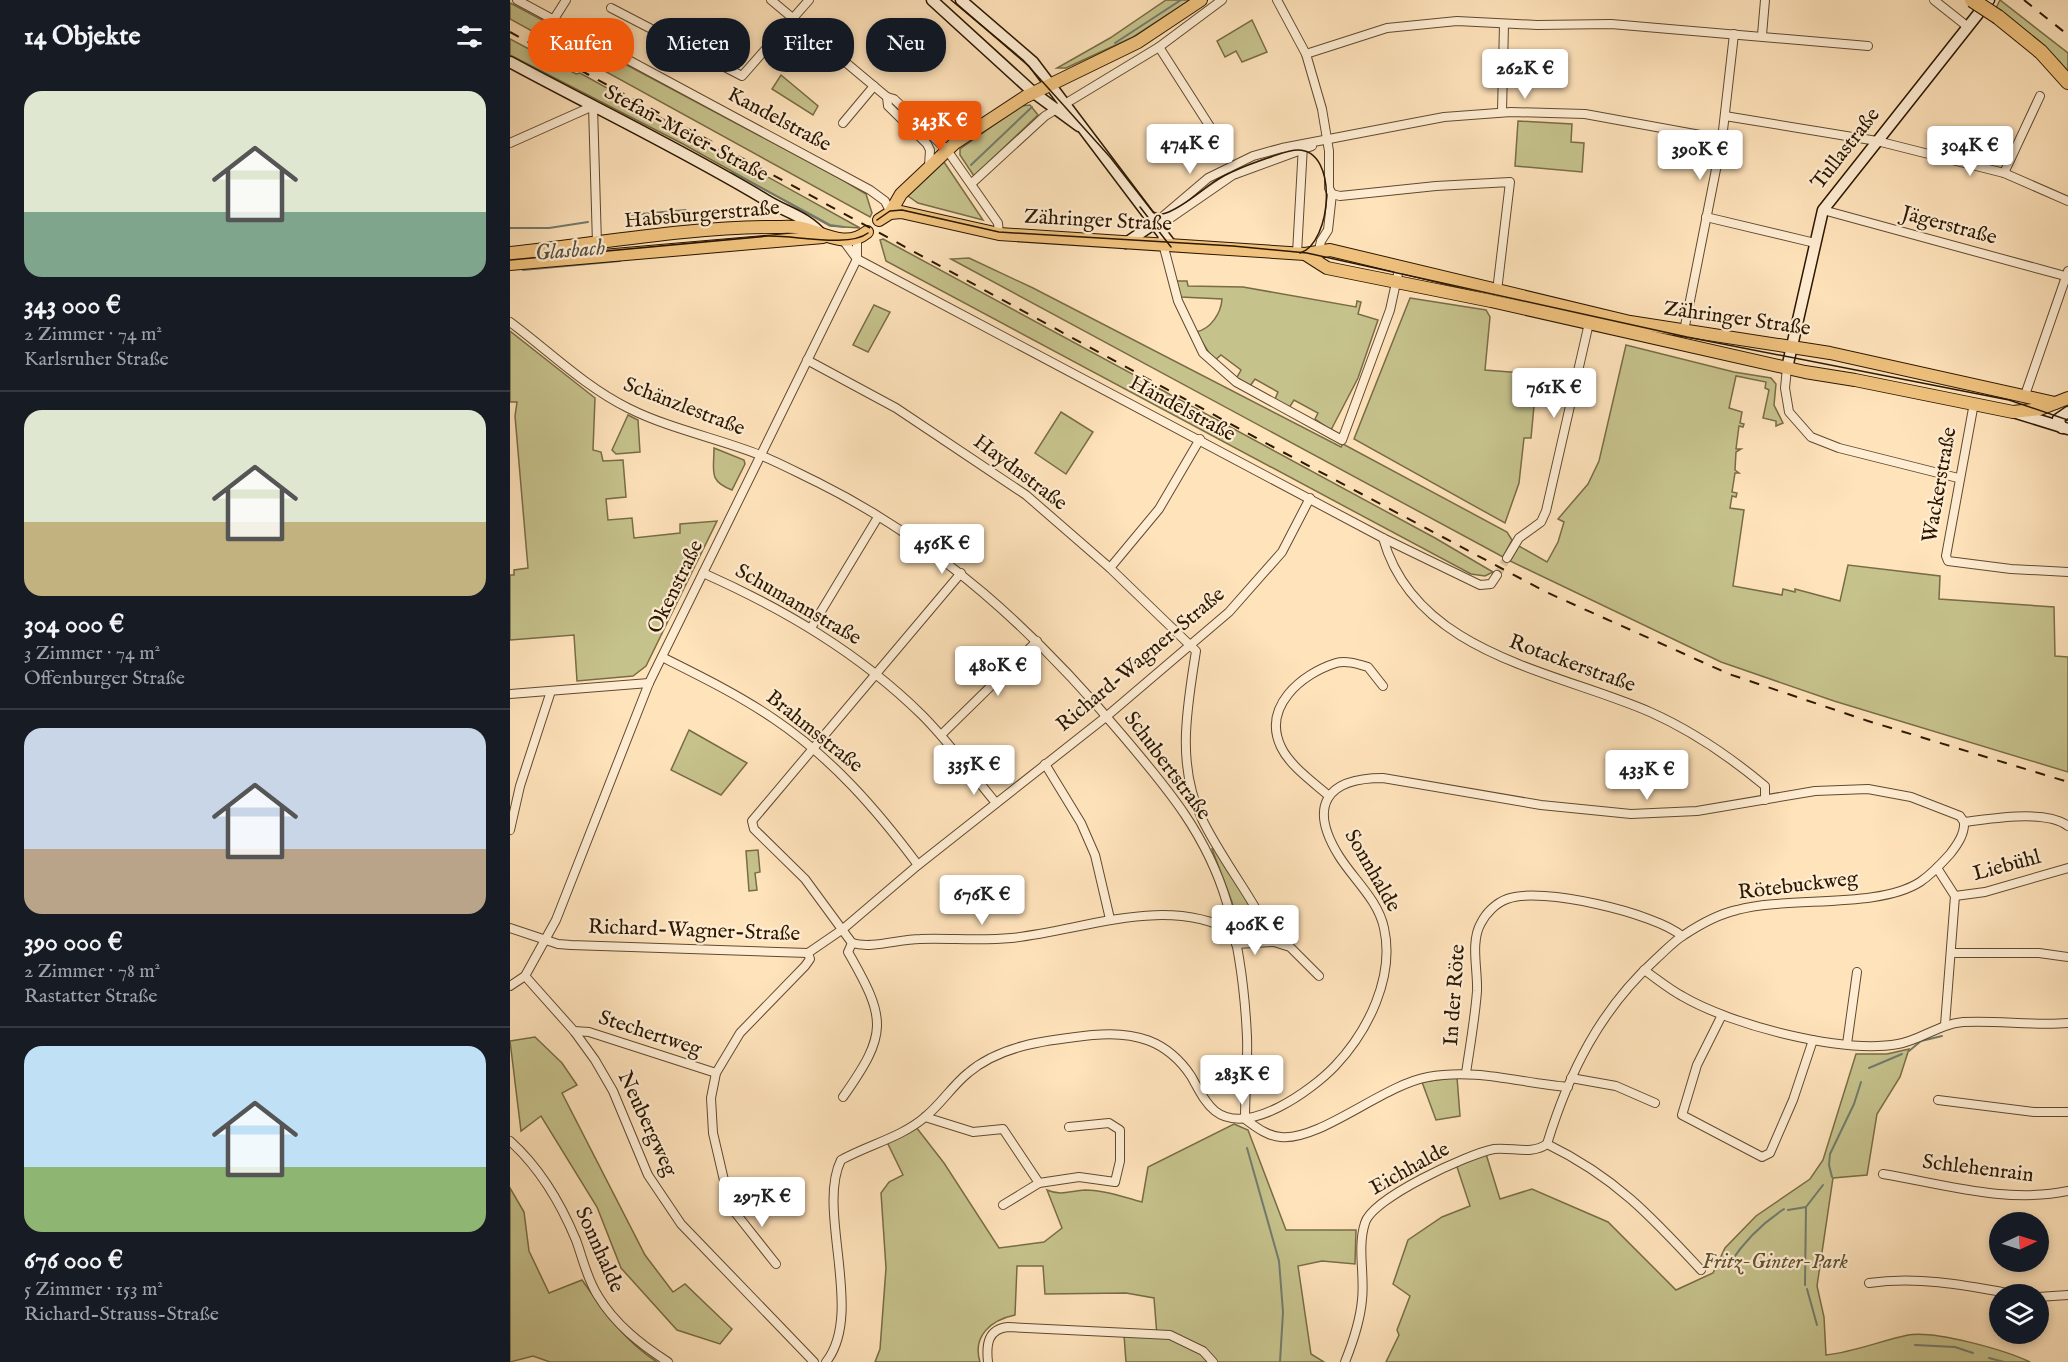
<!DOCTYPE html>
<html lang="de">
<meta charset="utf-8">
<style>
body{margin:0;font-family:"IM FELL English",serif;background:#20242c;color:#f1f3f6;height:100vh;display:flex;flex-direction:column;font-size:22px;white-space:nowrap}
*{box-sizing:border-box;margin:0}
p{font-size:20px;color:#9ea1a6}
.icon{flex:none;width:33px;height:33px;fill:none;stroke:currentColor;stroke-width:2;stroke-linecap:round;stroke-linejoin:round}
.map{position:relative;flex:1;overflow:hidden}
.panel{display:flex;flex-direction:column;background:#171b24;width:510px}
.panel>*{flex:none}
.guide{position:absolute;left:18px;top:18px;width:570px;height:54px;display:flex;gap:12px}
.needle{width:39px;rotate:86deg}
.fabs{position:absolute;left:1479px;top:1212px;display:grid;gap:12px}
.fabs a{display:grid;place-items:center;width:60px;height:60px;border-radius:50%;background:#171b24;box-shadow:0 3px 9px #0003;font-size:30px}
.price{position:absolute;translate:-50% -51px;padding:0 14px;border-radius:6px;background:#fff;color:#222;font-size:20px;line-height:39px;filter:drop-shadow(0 2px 3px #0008)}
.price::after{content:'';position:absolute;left:50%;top:36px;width:18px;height:14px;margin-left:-9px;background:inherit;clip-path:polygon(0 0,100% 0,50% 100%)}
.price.current{background:#ea580c;color:#fff}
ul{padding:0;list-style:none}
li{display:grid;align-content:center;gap:12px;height:318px;padding:0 24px}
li+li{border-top:2px solid #363941}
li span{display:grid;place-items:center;height:186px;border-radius:18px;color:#555}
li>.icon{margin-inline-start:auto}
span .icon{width:108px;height:108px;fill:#fffc;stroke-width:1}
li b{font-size:26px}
h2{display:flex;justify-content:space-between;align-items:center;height:72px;padding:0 24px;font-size:26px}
.tag{padding:0 21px;border-radius:24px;background:#171b24;box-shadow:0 3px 9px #0003;font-size:21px;line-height:54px}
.tag.current{background:#ea580c;color:#fff}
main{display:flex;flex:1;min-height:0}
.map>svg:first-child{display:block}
.green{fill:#c6c28c;stroke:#786c46;stroke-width:1.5}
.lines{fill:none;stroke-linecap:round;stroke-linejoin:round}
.stream{stroke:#727b6e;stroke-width:2}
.street-tunnel{stroke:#dfc49f;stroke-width:8;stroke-dasharray:8 4;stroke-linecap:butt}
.street-casing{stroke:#604a2f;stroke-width:10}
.secondary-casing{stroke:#2b1700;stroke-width:13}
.primary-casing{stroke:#2b1700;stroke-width:14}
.highway-casing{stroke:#2b1700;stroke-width:16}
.street{stroke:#ffedd3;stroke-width:8}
.secondary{stroke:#ffedd3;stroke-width:10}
.primary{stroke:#f0c27e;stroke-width:12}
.highway{stroke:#f0c27e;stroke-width:14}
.tram{stroke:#2b1700;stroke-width:1.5}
.rail{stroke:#2b1700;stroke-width:2;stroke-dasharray:10 10;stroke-linecap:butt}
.highway-bridge-casing{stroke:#2b1700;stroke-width:16;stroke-linecap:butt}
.highway-bridge{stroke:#f0c27e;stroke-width:14}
.labels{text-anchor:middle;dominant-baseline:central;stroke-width:4.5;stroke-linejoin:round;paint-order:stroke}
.street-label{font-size:21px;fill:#2b1700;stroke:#ffedd3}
.park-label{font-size:21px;font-style:italic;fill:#615331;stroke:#ffedd3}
.water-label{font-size:22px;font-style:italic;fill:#545140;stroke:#ffedd3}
</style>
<main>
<section class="panel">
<h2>14 Objekte<svg class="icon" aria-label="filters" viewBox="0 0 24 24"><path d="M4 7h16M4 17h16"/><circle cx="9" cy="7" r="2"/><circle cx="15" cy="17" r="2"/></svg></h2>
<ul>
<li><span style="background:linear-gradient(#dfe7d0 65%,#7fa58c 0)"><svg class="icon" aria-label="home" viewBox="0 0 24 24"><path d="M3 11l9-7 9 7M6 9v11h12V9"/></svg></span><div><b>343 000 €</b><p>2 Zimmer · 74 m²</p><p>Karlsruher Straße</p></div></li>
<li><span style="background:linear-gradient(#dfe7d0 60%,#c2b280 0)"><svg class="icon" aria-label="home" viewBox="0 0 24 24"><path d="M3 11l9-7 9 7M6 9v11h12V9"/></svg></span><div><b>304 000 €</b><p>3 Zimmer · 74 m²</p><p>Offenburger Straße</p></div></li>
<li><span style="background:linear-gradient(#c9d6e8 65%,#b9a48a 0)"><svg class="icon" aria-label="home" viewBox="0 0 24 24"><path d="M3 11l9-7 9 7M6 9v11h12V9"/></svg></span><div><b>390 000 €</b><p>2 Zimmer · 78 m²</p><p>Rastatter Straße</p></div></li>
<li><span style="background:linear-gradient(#bfe0f5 65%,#8fb573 0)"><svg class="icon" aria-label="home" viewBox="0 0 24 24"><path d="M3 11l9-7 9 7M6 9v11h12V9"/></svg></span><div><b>676 000 €</b><p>5 Zimmer · 153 m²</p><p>Richard-Strauss-Straße</p></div></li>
</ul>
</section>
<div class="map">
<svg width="1558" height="1362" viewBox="0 0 1558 1362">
<rect width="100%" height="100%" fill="#ffe3bb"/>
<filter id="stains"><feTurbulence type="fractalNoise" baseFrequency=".00333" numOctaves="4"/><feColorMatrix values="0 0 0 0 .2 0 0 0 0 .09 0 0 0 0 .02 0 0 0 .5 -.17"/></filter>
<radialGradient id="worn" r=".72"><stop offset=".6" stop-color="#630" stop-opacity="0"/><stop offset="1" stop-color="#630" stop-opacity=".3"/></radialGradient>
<!-- green -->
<g class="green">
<polygon points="656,0 680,0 623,37 556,68 547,68 600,38"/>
<polygon points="1490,0 1558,53 1558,74 1486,8"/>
<polygon points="0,3 331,179 356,194 362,213 360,217 0,19"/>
<polygon points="742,20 757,52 732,62 726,51 715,57 707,41"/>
<polygon points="0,39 66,74 70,73 350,228 320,226 173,144 0,55"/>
<polygon points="271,75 308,106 303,115 262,89"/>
<polygon points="520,105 528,115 464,176 450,155 450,149 511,106"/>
<polygon points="1008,121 1062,124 1061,142 1074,143 1072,172 1005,166"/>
<polygon points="434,162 473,220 408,203 398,196"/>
<polygon points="373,239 925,538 983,572 975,576 961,574 376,261 370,240"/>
<polygon points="459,258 523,288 831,447 833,444 997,532 1002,540 993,557 982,551 441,259"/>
<path d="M666,281h11l1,5 55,1 113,20 1,-6 4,1 -3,12 20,6 -20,58 -27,52 -16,-11 3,-6 -24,-13 -5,8 -14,-9 3,-7 -23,-13 -5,7 -14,-7 5,-9 -20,-15 -7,6 -18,-29c15,-3 25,-19 26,-33l-41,-2z"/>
<polygon points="900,298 976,310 980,317 975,370 1027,374 1021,438 1014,438 1009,483 995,523 844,439"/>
<polygon points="364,305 380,312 358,352 343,345"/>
<polygon points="0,331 85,398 83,450 91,452 93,461 113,460 116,497 96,499 98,520 122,518 124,538 170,533 170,524 207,521 136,666 123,676 67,681 64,635 0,640 0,575 4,575 4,570 18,568 5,416 7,402 0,402"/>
<polygon points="1116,345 1224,372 1261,378 1266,384 1264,405 1273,423 1266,426 1266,421 1253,418 1259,390 1255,388 1256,382 1226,376 1219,408 1232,412 1230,423 1234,424 1233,427 1229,426 1226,449 1231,449 1226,452 1225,470 1229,473 1225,473 1222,492 1227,493 1226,497 1222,496 1220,508 1234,510 1223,586 1272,595 1273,589 1285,592 1285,589 1330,601 1338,565 1430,576 1429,599 1544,607 1545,656 1558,657 1558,772 1324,701 1211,662 1000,561 1009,546 1037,562 1048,542 1054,522 1048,519 1078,484 1089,461"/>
<polygon points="551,412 583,432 556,474 525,453"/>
<polygon points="118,415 128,420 130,452 106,454 102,450"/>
<path d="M204,448l30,12 1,4 -13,26c-24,-9 -18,-19 -18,-42z"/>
<polygon points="179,730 237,763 211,795 161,770"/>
<path d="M702,849h4l53,86c-8,7 -19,8 -29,3l-8,-36z"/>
<polygon points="248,850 250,872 245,873 247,890 239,891 236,851"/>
<polygon points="25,1037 52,1063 67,1085 52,1093 135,1255 163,1292 175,1284 222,1329 210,1344 167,1330 111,1268 87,1207 31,1116 11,1131 0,1041"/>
<path d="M1399,1049l-9,28 -23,37 -10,61 -34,3 -16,108 7,31 2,38c28,-3 54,-14 82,-20 26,-5 97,15 122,27h-644l13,-27 -2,-5 13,-34 -17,-12 15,-44 34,-23 28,-11 -14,-42 30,-10 14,45 32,-10 76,33 68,68 37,-17 12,-25 31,-32 54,-37 13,-19 33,-106h31z"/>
<polygon points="947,1077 950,1116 926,1120 912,1082"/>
<path d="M724,1124l14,6 38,100h70l-1,34 -33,-3 -24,5 13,88 13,8h-198l-2,-27 33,1 -3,-38 -28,-5 -81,1 -2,-28h-26l-2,49c-24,5 -43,21 -35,47h-105l5,-13 6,-81 -5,-75 8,-11 14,-7 -16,-33 29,-15 28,36 55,85 45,-6 18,-14 -15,-38c14,6 23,1 38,0 19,0 39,7 57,12l6,-35z"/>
<path d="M0,1188l14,24 5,39 20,42 33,-13c22,31 42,61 75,82h-107l-17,-6 -23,6z"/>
</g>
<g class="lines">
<!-- stream -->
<g class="stream">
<polyline points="605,43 671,0"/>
<polyline points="461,165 522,107"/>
<polyline points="222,172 320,225 334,227"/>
<polyline points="119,215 176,210"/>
<polyline points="0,228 39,228 78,222"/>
<polyline points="13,270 110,261"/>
<polyline points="1399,1051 1411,1041 1432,1036"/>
<polyline points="1359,1068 1392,1054"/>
<polyline points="737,1148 769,1261 773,1312 770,1362"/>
<polyline points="1322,1177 1319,1165 1320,1154 1344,1104 1351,1082"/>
<polyline points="1278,1210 1296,1207"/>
<path d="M1220,1263c15,-23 31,-39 54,-54"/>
<polyline points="1295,1285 1296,1207 1313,1185"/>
<polyline points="1297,1289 1307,1325"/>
<polyline points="1405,1345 1445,1347 1463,1353"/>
<polyline points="1479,1358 1494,1362"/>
</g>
<!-- street-tunnel -->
<polyline class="street-tunnel" points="987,575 997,558"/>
<defs>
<g id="street">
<polyline points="7,0 360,190 375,201 380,211"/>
<polyline points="261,0 377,97 384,99 437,150 488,223 489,234"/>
<polyline points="767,0 796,54 812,109 819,151 819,188 822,194 818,230 811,241 808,254"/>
<polyline points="1424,0 1458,27"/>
<polyline points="101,8 232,76 299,0"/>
<polyline points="44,19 56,0"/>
<polyline points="1252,35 1255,0"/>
<polyline points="649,47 713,147"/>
<polyline points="796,54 877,28 947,21 1027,25 1101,24 1358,46"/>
<polyline points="377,97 378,106 417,144 420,150 419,166"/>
<polyline points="992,112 994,24"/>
<polyline points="1215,116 1367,141 1494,173 1558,201"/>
<polyline points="333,123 364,86"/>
<polyline points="0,143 83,106 87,244"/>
<polyline points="1494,173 1530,96"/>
<polyline points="462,183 535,116 649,47 712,0"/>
<polyline points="822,194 830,196 926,186 1000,182 987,291"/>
<polyline points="1313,210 1555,276"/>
<polyline points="1196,217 1305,243"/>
<polyline points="645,223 698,178 743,156 772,148 934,117 1001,112 1075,114 1212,139"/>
<polyline points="649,226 723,175 802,146"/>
<polyline points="333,240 347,259"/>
<polyline points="652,240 668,301 693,353 726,382 832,440 880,310 889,269"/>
<polyline points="787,253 793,145"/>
<polyline points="347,259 873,538 970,585 981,584 987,575"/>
<path d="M0,322c39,29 74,64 118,86 42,21 89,30 132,47 20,8 40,19 59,28 120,60 218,150 304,253 45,53 84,99 104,167 12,43 18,90 20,134 1,27 -2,54 -2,82 11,8 22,17 36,18 39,4 102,-52 147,-60 48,-9 92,6 140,10"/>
<polyline points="1174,331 1212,139 1224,34"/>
<path d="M297,360l89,48 130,87 84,73 86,83c-9,57 -20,114 6,168 21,43 52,80 72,123l16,5 29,29"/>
<polyline points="1277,368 1275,388 1279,412 1301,437 1329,448 1448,478"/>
<polyline points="1515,395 1558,271"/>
<polyline points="1464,403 1436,556 1438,561 1501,569 1558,572"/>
<path d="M873,538c32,116 173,133 267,174 43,19 79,44 115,74v14"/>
<polyline points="997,558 1009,538 1031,522 1036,511 1079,323"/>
<polyline points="600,568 649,509 690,439"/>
<path d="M193,573c81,36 156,80 219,142 27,27 49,58 74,88"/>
<polyline points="301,628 368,517"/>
<path d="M152,657c38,19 77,38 112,62 58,39 103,91 144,146"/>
<polyline points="0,694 139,683"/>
<polyline points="431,735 527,641"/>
<polyline points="535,764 571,823 585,855 600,919"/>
<path d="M819,796c-16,-14 -39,-30 -48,-49 -19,-40 20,-73 55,-84 10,-3 22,1 32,4l15,19"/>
<path d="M1454,822c27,-3 82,-13 104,4"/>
<polyline points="0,830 10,786 41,691"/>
<polyline points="1427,868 1445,896 1435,1025"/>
<polyline points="1445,896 1475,892 1558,868"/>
<polyline points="0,928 48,944 61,945 298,953 333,929 408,865 597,716 719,612 772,552 800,498"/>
<polyline points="342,943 295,879 244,829 242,821 451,573"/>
<path d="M342,943c20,6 47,-4 68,-4 30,-1 61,2 91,-1 72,-7 154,-44 223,-6"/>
<polyline points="726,944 764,942"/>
<polyline points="1441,953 1529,953 1558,957"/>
<path d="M1134,970c13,9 25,19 38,26 49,29 160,58 216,48 23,-4 41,-20 65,-22 35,-2 70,4 105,1"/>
<polyline points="15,976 64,1031 85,1060 103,1091 138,1175 171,1224 304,1362"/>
<polyline points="0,986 15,976 46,920 139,683 347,259 347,238"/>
<polyline points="1212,1015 1187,1065 1172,1115 1252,1157 1260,1153 1283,1100 1303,1040"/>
<polyline points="64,1031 79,1032 206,1073"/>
<polyline points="1337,1044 1347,972"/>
<path d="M956,1073c4,-27 9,-55 11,-82 1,-21 -7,-49 4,-68 5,-10 15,-20 26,-24 33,-13 148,14 175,37"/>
<polyline points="1061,1078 1106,1086 1145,1103"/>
<path d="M333,1097c45,-64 44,-77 5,-145l4,-9"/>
<polyline points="1428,1100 1524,1112 1558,1112"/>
<polyline points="415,1117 463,1132 493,1129 529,1183 569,1177 605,1182 610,1161 610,1130 599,1123 559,1127"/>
<path d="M0,1141c29,26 51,63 66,99 7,19 11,39 22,56 17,28 42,48 70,66"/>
<path d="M1037,1144c22,-72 53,-134 109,-185 9,-8 18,-18 28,-24 15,-10 35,-21 53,-25 52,-14 141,-1 183,-28 12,-8 21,-18 30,-28 7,-9 15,-20 14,-32"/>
<path d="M1037,1144c68,33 104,72 154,126"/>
<path d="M1373,1174c60,10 124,30 185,17"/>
<polyline points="493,1205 529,1183"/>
<polyline points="266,1264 220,1206 203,1133 201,1098 206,1073 230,1033 295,966 300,959 298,953"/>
<path d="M1359,1283c49,-7 95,2 144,11"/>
<polyline points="1528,1297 1558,1295"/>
<path d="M316,1362c39,-49 -10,-152 15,-202 27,-15 61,-23 84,-43 16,-13 27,-31 43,-44 34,-29 82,-33 125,-38 41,-4 74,5 98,41 7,12 13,26 24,35 33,26 97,-21 120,-45 33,-35 60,-89 49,-138 -6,-28 -30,-48 -45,-72 -31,-50 -13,-78 44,-78l158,27 90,9 66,-3 118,-20 53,-2 43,8 49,19 4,6"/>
<path d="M478,1362c-2,-18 0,-33 20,-35l162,8 33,16 10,11"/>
<path d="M835,1362c8,-20 15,-40 17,-62 3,-24 -5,-53 3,-77 7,-25 103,-69 129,-74 18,-2 38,6 53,-5"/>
</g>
<g id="secondary">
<polyline points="422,0 524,93 569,126"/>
<polyline points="451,0 523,62 661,245"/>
<polyline points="1478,1 1479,0"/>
<path d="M0,62c85,46 173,88 256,138 21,13 40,16 57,36"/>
<polyline points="616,243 645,223"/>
<polyline points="1277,368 1313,210 1468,14"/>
<polyline points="1503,412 1558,429"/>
<polyline points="1552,428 1548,419 1558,412"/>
</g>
<g id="primary">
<polyline points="380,213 391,194 445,143 515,97 628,42 691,0"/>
<polyline points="369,220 380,213 391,212 489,234 795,254 820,250 1120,322 1320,353 1545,403"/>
<path d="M0,253c87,-9 177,-26 265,-26 8,0 19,-1 27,1 22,5 44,21 65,4"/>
<polyline points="795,254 817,268 981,301 1295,372 1345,380 1503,412 1530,409 1558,398"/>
<polyline points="0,264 313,237"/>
</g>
<polyline id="highway" points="1488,17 1531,52 1558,82"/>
</defs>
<!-- street casing -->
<use href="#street" class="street-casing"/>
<!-- secondary casing -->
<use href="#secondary" class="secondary-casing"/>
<!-- primary casing -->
<use href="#primary" class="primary-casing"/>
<!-- highway casing -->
<use href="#highway" class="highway-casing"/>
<!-- street -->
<use href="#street" class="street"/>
<!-- secondary -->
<use href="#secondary" class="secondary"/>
<!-- primary -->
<use href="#primary" class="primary"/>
<!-- highway -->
<use href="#highway" class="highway"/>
<!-- tram -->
<g class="tram">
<path d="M441,0l72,60 87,97 43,55c5,2 8,3 13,1 17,-6 32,-20 46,-30 18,-12 39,-19 59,-26 9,-3 18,-7 27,-7 41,0 34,93 2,103"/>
<polyline points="630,207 661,247"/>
<polyline points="367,220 380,211 392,210 489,232 723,246 797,253 1177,337 1499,400 1558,420"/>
<path d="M0,260l258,-24c26,-1 81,12 100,-3"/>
</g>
<!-- rail -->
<g class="rail">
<polyline points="1514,0 1558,35"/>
<polyline points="0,32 752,441 1036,592 1219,674 1358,721 1558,782"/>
</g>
<defs>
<polyline id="highway-bridge" points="1462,0 1488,17"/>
</defs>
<!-- highway-bridge casing -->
<use href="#highway-bridge" class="highway-bridge-casing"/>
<!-- highway-bridge -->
<use href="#highway-bridge" class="highway-bridge"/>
</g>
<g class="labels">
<!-- street labels -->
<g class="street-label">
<text transform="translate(269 120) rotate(28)">Kandelstraße</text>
<text transform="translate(176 134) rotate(28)">Stefan-Meier-Straße</text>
<text transform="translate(1336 149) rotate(-52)">Tullastraße</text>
<text transform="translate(192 215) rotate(-5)">Habsburgerstraße</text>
<text transform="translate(588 221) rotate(3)">Zähringer Straße</text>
<text transform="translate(1439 226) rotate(15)">Jägerstraße</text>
<text transform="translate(1227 319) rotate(8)">Zähringer Straße</text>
<text transform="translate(174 407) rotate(21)">Schänzlestraße</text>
<text transform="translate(672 409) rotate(28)">Händelstraße</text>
<text transform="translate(510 473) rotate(37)">Haydnstraße</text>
<text transform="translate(1430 485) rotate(-80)">Wackerstraße</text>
<text transform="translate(166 587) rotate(-64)">Okenstraße</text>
<text transform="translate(288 605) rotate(30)">Schumannstraße</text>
<text transform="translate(631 660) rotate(-40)">Richard-Wagner-Straße</text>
<text transform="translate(1062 664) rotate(20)">Rotackerstraße</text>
<text transform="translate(304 732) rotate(39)">Brahmsstraße</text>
<text transform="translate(657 766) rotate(53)">Schubertstraße</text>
<text transform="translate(1497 866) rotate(-15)">Liebühl</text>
<text transform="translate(862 871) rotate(60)">Sonnhalde</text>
<text transform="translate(1288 886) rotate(-7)">Rötebuckweg</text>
<text transform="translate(184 931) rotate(2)">Richard-Wagner-Straße</text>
<text transform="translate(945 995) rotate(-86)">In der Röte</text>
<text transform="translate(140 1034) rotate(18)">Stechertweg</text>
<text transform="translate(137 1124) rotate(65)">Neubergweg</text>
<text transform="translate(900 1169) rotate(-29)">Eichhalde</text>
<text transform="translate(1468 1169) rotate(7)">Schlehenrain</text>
<text transform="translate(89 1250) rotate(66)">Sonnhalde</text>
</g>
<!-- park labels -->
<g class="park-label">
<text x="1265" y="1262">Fritz-Ginter-Park</text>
</g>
<!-- water labels -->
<g class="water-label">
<text transform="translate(60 251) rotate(-5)">Glasbach</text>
</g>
</g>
<rect width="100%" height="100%" filter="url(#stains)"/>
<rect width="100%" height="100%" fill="url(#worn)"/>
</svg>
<div class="fabs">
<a><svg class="needle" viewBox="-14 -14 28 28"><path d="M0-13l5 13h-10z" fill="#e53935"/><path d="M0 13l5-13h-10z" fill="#9ea1a6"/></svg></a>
<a><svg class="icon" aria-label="layers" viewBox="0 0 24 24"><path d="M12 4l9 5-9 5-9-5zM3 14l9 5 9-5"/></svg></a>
</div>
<b class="price" style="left:1015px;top:100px">262K €</b>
<b class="price current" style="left:430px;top:152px">343K €</b>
<b class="price" style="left:680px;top:175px">474K €</b>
<b class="price" style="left:1460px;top:177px">304K €</b>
<b class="price" style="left:1190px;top:181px">390K €</b>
<b class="price" style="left:1044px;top:419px">761K €</b>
<b class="price" style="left:432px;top:575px">456K €</b>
<b class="price" style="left:488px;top:697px">480K €</b>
<b class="price" style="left:464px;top:796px">335K €</b>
<b class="price" style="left:1137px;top:801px">433K €</b>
<b class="price" style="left:472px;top:926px">676K €</b>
<b class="price" style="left:745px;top:956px">406K €</b>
<b class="price" style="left:732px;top:1106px">283K €</b>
<b class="price" style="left:252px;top:1228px">297K €</b>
<div class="guide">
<a class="tag current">Kaufen</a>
<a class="tag">Mieten</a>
<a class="tag">Filter</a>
<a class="tag">Neu</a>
</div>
</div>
</main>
